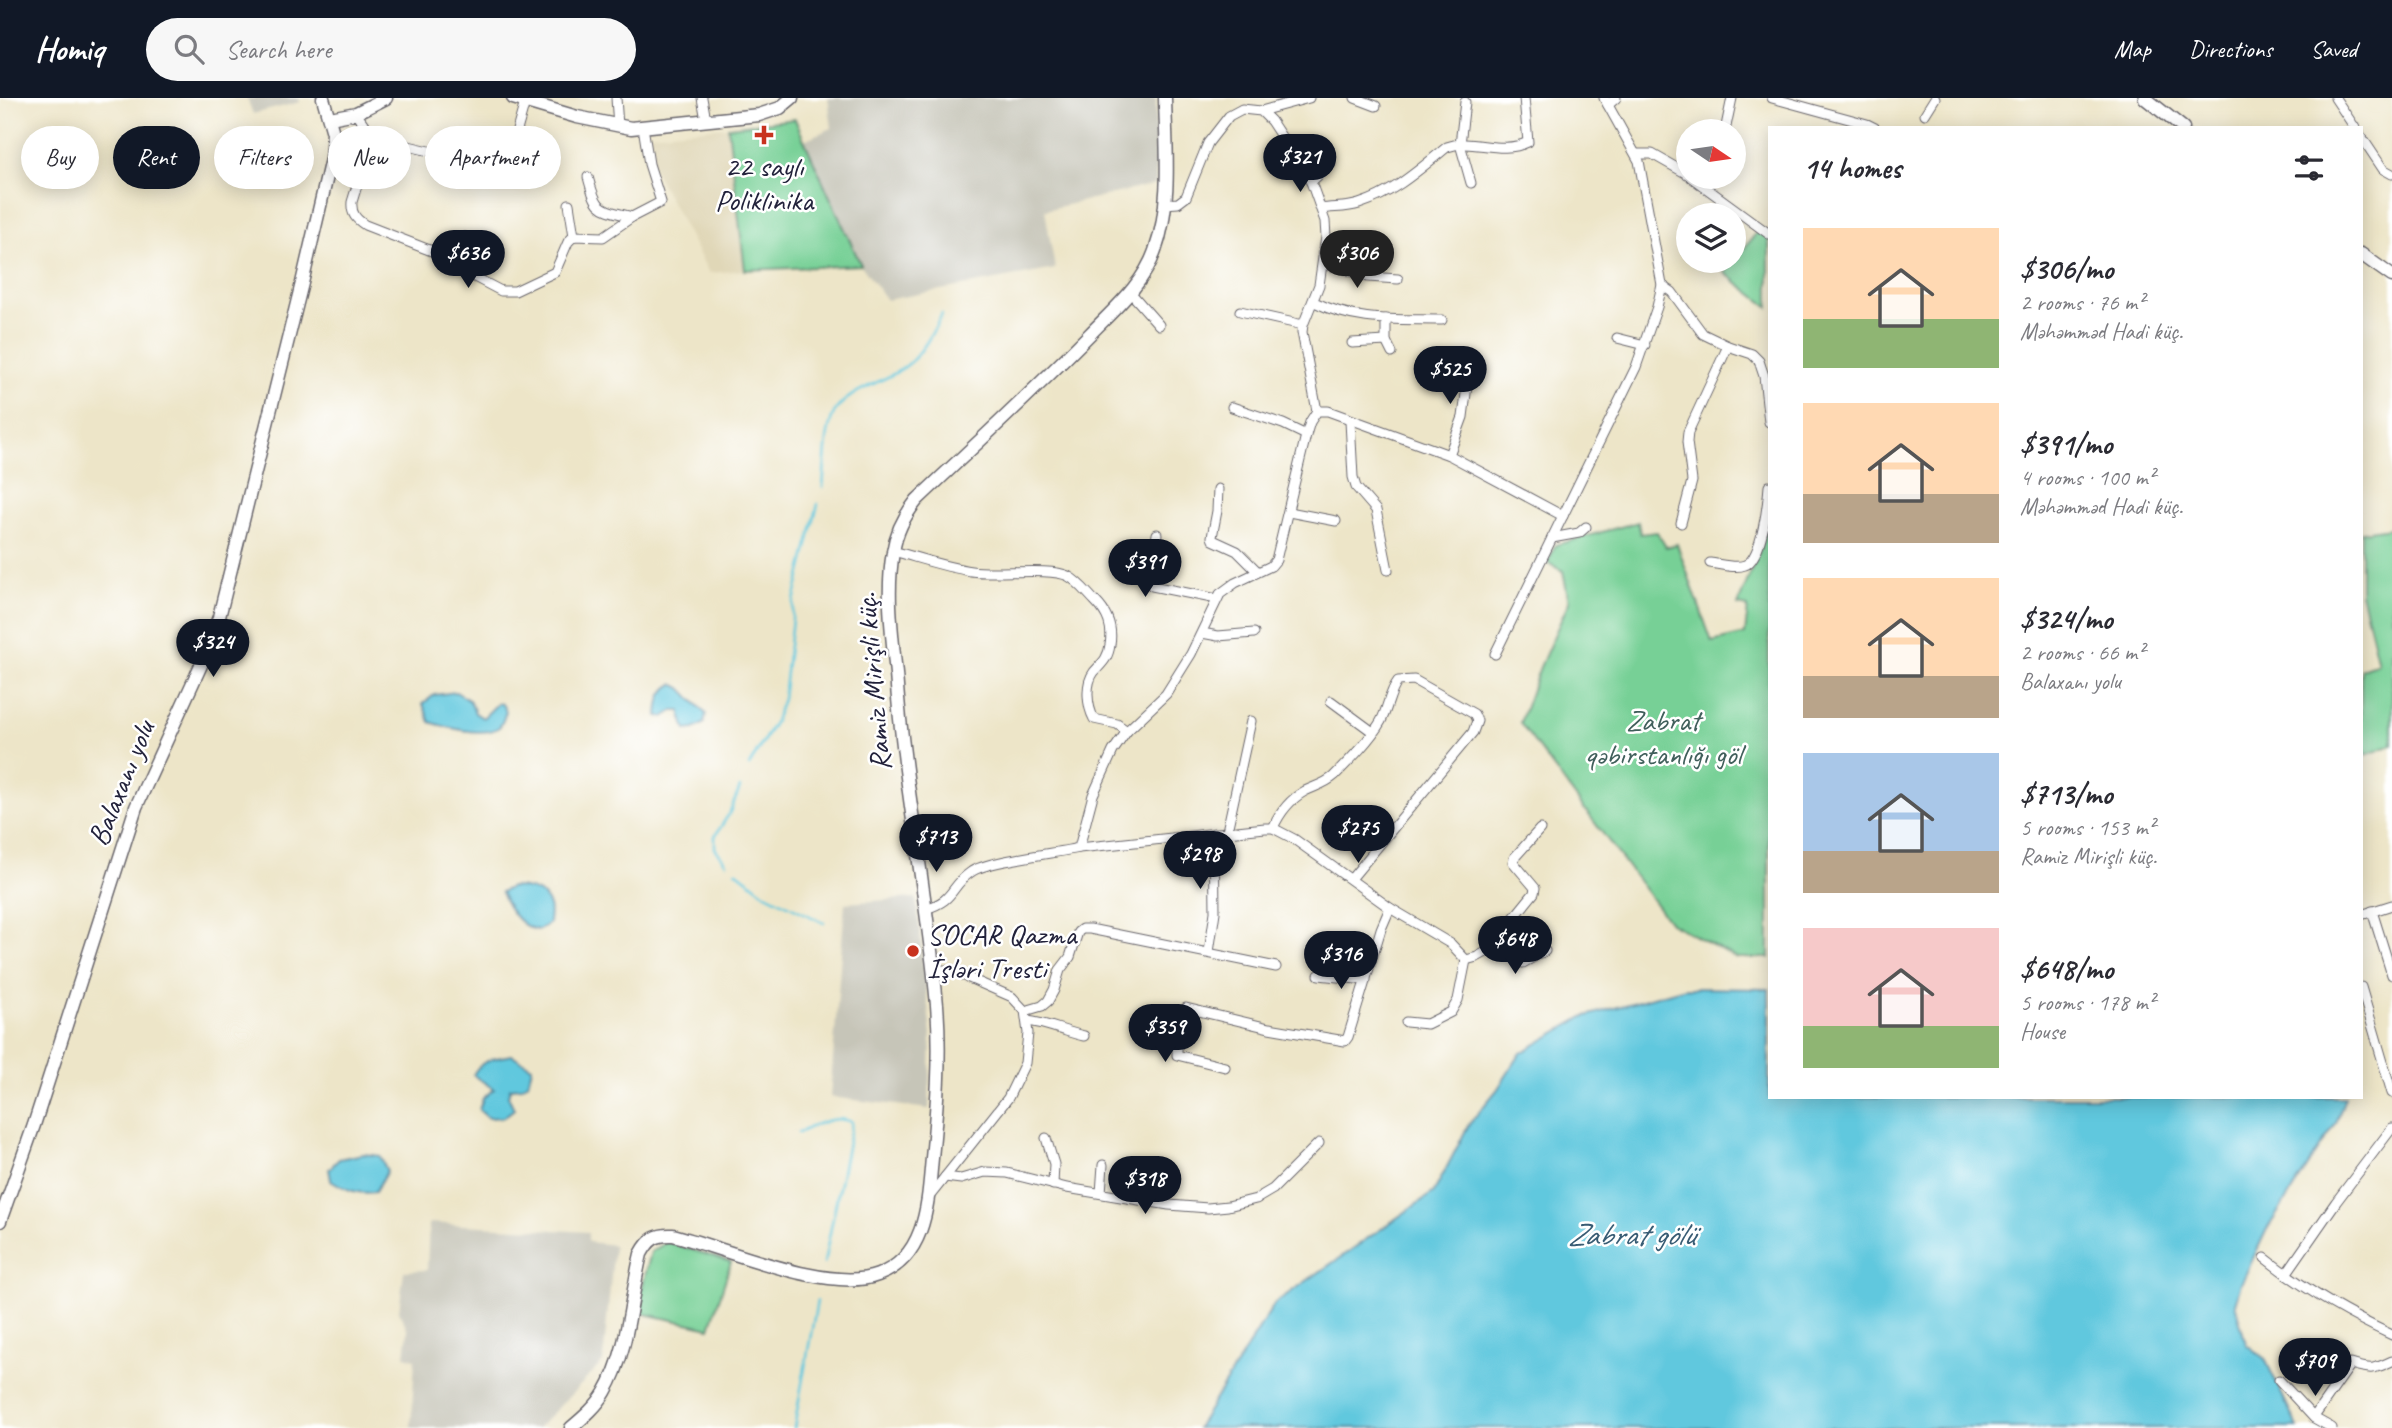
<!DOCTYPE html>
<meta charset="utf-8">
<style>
body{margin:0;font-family:Caveat,sans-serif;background:#f7f7f7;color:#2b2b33;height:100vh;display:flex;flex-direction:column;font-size:26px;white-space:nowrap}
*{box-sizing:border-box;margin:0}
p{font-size:23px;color:#7c7c81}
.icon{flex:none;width:38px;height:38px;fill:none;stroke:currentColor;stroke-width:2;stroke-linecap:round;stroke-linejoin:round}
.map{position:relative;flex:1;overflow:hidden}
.sheet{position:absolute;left:1768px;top:28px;width:595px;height:973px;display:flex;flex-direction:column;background:#fff;border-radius:0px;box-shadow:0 4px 18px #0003}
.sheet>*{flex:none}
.hud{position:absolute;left:21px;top:28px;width:665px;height:63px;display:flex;gap:14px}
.needle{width:46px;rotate:103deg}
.fabs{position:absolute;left:1676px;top:21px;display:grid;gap:14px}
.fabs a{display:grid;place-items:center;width:70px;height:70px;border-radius:50%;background:#fff;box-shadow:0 4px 18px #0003;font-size:35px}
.price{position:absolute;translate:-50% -60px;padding:0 16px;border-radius:24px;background:#111827;color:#fff;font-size:23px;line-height:46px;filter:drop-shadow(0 2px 4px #0008)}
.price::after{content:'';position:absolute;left:50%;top:42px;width:21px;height:16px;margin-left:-10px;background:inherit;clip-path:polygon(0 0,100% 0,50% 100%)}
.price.on{background:#222;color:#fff}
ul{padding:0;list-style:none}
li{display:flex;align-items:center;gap:21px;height:175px;padding:0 35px}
li span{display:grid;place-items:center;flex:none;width:196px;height:140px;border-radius:0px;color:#555}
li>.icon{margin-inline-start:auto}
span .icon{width:84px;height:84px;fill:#fffc;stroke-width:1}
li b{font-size:30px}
h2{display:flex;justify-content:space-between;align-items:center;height:84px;padding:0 35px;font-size:30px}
.pill{padding:0 24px;border-radius:32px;background:#fff;box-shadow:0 4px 18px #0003;font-size:24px;line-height:63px}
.pill.on{background:#111827;color:#fff}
header{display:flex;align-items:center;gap:42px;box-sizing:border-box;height:98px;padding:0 35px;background:#111827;color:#fff}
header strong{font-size:33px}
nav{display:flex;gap:38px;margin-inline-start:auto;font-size:24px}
.search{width:490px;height:63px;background:#f7f7f7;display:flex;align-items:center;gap:18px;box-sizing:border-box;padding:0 24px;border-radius:38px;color:#7c7c81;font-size:26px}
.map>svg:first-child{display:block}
.built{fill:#e0d7b7}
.industrial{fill:#c6c5b8}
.green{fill:#77d096;stroke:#4c7968;stroke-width:2}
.water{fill:#61c8de;stroke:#42758c;stroke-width:2}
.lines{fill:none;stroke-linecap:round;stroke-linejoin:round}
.stream{stroke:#61c8de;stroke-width:2.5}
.street-casing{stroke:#69666c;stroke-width:11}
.secondary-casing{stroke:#69666c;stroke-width:15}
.street{stroke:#fff;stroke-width:9}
.secondary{stroke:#fff;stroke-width:12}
.poi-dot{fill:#c8321e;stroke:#fff;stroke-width:2.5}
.labels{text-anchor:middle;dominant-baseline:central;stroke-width:5;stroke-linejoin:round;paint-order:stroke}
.poi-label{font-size:30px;fill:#22223b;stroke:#fff}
.street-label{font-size:30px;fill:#22223b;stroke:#fff}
.park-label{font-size:30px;fill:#405f5b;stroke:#fff}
.water-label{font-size:32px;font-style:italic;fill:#385c74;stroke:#fff}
</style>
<header>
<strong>Homiq</strong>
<div class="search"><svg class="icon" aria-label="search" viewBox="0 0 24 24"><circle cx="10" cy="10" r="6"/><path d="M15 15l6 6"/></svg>Search here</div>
<nav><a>Map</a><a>Directions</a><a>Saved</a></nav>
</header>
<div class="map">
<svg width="2392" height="1330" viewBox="0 0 2392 1330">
<rect width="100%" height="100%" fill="#fff"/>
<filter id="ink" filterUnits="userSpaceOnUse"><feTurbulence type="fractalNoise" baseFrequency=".0143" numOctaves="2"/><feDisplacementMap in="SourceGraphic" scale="14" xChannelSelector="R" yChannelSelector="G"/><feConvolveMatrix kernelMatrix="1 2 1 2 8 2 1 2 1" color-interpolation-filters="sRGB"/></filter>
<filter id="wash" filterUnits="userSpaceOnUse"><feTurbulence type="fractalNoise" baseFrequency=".00686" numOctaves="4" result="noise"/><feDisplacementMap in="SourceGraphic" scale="28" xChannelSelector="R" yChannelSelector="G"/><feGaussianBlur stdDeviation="1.57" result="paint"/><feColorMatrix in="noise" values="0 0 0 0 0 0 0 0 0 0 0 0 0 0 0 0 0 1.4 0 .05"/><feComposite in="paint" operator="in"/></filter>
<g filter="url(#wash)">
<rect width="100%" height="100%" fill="#ede5c8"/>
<!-- built -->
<polygon class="built" points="728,29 745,172 709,175 653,70 648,36"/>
<!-- industrial -->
<g class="industrial">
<polygon points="247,0 299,0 300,4 253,16"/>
<polygon points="828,0 1156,0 1156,86 1045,112 1055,171 886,202 861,167 804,42 832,30"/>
<polygon points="916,800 931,937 929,1011 830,999 845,805"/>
<polygon points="429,1125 588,1134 588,1144 614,1147 603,1264 538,1330 411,1330 415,1261 405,1258 408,1232 399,1213 404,1173 427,1172"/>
</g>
<!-- green -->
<g class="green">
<polygon points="795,21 804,42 861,167 745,172 728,29"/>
<polygon points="1758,133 1769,141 1769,209 1725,175"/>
<polygon points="1638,424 1640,436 1657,434 1666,449 1677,446 1712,544 1745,536 1748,509 1738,507 1769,427 1769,860 1737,860 1670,825 1520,625 1540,569 1569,504 1563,473 1548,465 1555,447"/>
<polygon points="2392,425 2392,647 2366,657 2361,634 2361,571 2378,565 2361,495 2361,434 2390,430"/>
<polygon points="667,1144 731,1164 710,1230 636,1214 651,1154"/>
</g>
<!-- water -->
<g class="water">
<path d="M673,586l8,4 25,26 -2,9 -10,6 -8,1 -6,-19h-7l-9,6 -6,-1c1,-14 2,-25 15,-32z"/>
<path d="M456,594l14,9 5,12 8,5 15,-15 4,1 4,7c-2,6 -3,12 -7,16 -14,11 -54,0 -69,-5l-7,-18 11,-9z"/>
<path d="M511,789c14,0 33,2 38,19 2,4 0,13 0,17l-10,7c-20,-2 -31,-21 -38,-38z"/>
<polygon points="1685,890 1769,891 1769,999 2345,999 2336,1025 2266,1133 2241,1186 2235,1206 2246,1246 2265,1261 2298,1330 1197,1330 1275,1205 1434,1094 1469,1026 1497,992 1521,955 1583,919"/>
<path d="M512,957l20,12 -4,16 -6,4 -12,1 -2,8 6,13 -10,8 -16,1 -9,-8 4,-12 11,-9 -21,-14c8,-16 22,-17 39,-20z"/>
<path d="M363,1056l17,2 7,15 -12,21c-18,3 -30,-3 -44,-12l-2,-11 10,-10z"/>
</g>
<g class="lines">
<!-- stream -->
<g class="stream">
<path d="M823,390c2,-21 2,-57 11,-75 13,-23 52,-31 72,-47 17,-14 26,-32 36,-52"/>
<polyline points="749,668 775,623 783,601 794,503 818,406"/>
<polyline points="726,765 715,750 715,738 729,716 740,690"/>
<polyline points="736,773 766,796 824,825"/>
<path d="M798,1035c17,-8 36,-19 54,-11l-28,141"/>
<polyline points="794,1330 817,1203"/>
</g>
</g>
</g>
<g filter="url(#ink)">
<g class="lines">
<defs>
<g id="street">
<polyline points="616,0 618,28"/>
<polyline points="702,0 706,22"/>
<polyline points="1355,0 1376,8"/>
<polyline points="1772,0 1867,26 1875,30"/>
<polyline points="2335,0 2355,30"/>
<polyline points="1465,4 1460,46 1471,85"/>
<polyline points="1608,7 1616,0"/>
<polyline points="1261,13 1309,0"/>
<polyline points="356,15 372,38 379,41 463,61"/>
<polyline points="1925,16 1935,0"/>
<polyline points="1725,33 1732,0"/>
<path d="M372,38l-20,66c-1,12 4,17 13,23l72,28 26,18 38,20h14l40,-19 13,-30 6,-6 29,1 29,-20 29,-15 -12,-38 -6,-37"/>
<polyline points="2361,38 2383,71 2392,76"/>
<polyline points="1636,56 1652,56 1689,77"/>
<path d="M588,79c9,34 11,31 44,40"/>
<polyline points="1691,79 1769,136"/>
<polyline points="1311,84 1331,66"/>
<polyline points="517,85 504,68 514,43 525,4"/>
<polyline points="569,106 574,138"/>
<polyline points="1164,106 1178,105 1186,99 1208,45 1229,18 1242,11 1261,13 1271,23 1311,84 1325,123 1326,139 1319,187 1303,227 1302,234 1317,313"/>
<path d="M1321,111c12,-2 26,-1 38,-5 35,-11 61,-35 88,-57 26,-10 52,9 81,-5l-4,-44"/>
<polyline points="1323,166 1342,170 1368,179 1398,181"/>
<polyline points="454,167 465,139"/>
<polyline points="1662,187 1672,194 1703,236 1728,248 1752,256 1759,263 1764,278 1769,324"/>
<polyline points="1130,194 1159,227"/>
<path d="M1314,204c45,21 79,17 128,18"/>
<polyline points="1240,213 1303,227"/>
<polyline points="1386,221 1386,243 1392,255"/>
<polyline points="1617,240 1645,247"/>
<polyline points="1352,245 1386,243"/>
<polyline points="1232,309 1283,326 1306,337"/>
<polyline points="1350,323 1353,379 1356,389 1376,412 1388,472"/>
<polyline points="1449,357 1463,319 1470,264"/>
<polyline points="1218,391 1217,413 1212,439 1213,442 1237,453 1257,473"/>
<polyline points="1289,414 1336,423"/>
<polyline points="1681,425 1692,383 1687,344 1688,334 1728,248"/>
<polyline points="1157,436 1150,482 1152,488 1217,501"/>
<polyline points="1552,440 1579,435 1586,429"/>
<path d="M893,453c26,7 52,16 78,20 24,4 78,-4 97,5 11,6 19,17 28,26 12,12 17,25 14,43 -2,14 -8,18 -16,27 -9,12 -7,34 0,47l23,5 10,7"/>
<path d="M1710,465c10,1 25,6 35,2 17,-6 23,-63 24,-79"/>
<polyline points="1202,535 1218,538 1254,535"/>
<polyline points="1495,556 1636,269 1657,209 1662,187 1639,63 1604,0"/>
<polyline points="1331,603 1373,634"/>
<path d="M1273,730c7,-16 16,-28 32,-37 10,-5 20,-7 29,-15 15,-15 37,-37 47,-55 7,-13 8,-28 17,-40l16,-1 60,34 3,7 -4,11 -122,147"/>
<polyline points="1227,733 1251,623"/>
<polyline points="1079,750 1265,730 1273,730 1294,741 1390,810 1451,846 1466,862 1477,859 1486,854 1534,795 1535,790 1513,764 1514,760 1540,731"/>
<path d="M925,811c31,-9 24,-22 46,-37 15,-11 86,-19 108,-24l14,-53 20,-44 14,-20 39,-37 25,-40 29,-60 15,-11 36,-17 5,-6 30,-125 4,-13 7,-11h11l121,44 114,61"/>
<polyline points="2372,813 2392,877"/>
<polyline points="2361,817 2392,807"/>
<polyline points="1497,840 1519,863 1523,865 1545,853"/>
<polyline points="1209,854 1215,814 1214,735"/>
<polyline points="1319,877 1366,882"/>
<polyline points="2361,889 2392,995"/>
<polyline points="1025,913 1042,908 1048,903 1054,892 1060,872 1070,859 1078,834 1082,831 1090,831 1276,869"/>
<path d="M1027,923c20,2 38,11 57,15"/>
<polyline points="1406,924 1427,926 1451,914 1458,902 1466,862"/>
<polyline points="1225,969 1177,957 1177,951 1186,910 1269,930 1345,943 1348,939 1381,831 1390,810"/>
<polyline points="1046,1040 1054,1066 1053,1087"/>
<polyline points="945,1079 961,1081 985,1074 1007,1075 1067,1090 1169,1107 1208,1110 1228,1108 1256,1101 1273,1091 1319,1045"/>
<polyline points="1101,1095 1103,1067"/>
<polyline points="929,1099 1008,1000 1025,965 1028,935 1025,913 1012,899 953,873 933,871"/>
<path d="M2265,1160c39,31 82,56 127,77"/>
<polyline points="2286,1176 2336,1104 2392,1030"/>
<polyline points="2279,1282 2314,1320 2332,1330"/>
<path d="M2316,1316l35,-50c20,6 22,6 41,-3"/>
</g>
<g id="secondary">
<polyline points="513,0 577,19 631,30 759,17 780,10 792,0"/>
<polyline points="2145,0 2183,30"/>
<polyline points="330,20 356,15 386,0"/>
<polyline points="2361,156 2392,178"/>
<polyline points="0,1123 34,1027 136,709 201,567 219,519 302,185 331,61 333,35 323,0"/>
<path d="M571,1330c13,-11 26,-22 34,-36 24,-41 25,-93 36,-138 8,-15 15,-20 32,-19 52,13 156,59 205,40 49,-18 50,-74 54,-117 5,-51 9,-102 5,-153 -10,-111 -33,-220 -41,-331 -4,-40 -10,-82 -3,-122 3,-20 11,-36 24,-52 58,-55 117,-109 173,-166 24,-25 53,-49 65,-83 17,-47 11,-103 10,-153"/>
</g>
</defs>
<!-- street casing -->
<use href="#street" class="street-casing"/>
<!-- secondary casing -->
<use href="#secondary" class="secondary-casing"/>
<!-- street -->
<use href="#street" class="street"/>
<!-- secondary -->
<use href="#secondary" class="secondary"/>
</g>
</g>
<!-- markers -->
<g class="poi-dot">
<path d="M760.5 26.5h7v7h7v7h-7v7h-7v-7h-7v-7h7z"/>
<circle cx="913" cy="853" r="7"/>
</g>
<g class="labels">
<!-- poi labels -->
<g class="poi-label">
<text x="764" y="68">22 saylı<tspan x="764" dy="34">Poliklinika</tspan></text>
<text x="927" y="836" text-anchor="start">SOCAR Qazma<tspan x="927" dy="34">İşləri Tresti</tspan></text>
</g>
<!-- street labels -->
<g class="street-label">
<text transform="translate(873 584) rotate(-95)">Ramiz Mirişli küç.</text>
<text transform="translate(121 685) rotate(-68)">Balaxanı yolu</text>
</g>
<!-- park labels -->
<g class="park-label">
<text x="1663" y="622">Zabrat<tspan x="1663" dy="34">qəbirstanlığı göl</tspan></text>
</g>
<!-- water labels -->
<g class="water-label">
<text x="1631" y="1136">Zabrat gölü</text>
</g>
</g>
</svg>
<div class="fabs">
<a><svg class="needle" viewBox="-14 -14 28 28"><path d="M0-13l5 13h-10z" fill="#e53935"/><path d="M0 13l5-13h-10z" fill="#7c7c81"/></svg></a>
<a><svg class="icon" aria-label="layers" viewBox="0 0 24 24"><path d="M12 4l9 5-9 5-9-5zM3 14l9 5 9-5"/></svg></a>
</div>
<b class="price" style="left:1300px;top:96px">$321</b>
<b class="price" style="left:468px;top:192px">$636</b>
<b class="price on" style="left:1357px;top:192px">$306</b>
<b class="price" style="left:1450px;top:308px">$525</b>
<b class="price" style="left:1145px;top:501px">$391</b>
<b class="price" style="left:213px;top:581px">$324</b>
<b class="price" style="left:1358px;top:767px">$275</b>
<b class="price" style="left:936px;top:776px">$713</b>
<b class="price" style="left:1200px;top:793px">$298</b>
<b class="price" style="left:1515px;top:878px">$648</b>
<b class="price" style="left:1341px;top:893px">$316</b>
<b class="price" style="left:1165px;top:966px">$359</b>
<b class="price" style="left:1145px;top:1118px">$318</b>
<b class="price" style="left:2315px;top:1300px">$709</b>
<div class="hud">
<a class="pill">Buy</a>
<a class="pill on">Rent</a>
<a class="pill">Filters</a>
<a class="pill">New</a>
<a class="pill">Apartment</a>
</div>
<section class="sheet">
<h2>14 homes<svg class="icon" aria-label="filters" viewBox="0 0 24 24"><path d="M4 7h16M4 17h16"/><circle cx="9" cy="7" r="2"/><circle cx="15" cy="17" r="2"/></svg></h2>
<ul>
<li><span style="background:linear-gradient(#ffd9b3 65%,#8fb573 0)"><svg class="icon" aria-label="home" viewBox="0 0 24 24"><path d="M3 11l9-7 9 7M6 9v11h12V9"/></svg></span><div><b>$306/mo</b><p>2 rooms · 76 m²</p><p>Məhəmməd Hadi küç.</p></div></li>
<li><span style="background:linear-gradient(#ffd9b3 65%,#b9a48a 0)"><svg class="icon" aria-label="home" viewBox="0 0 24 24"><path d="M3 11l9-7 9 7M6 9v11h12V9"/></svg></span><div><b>$391/mo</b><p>4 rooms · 100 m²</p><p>Məhəmməd Hadi küç.</p></div></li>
<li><span style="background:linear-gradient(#ffd9b3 70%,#b9a48a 0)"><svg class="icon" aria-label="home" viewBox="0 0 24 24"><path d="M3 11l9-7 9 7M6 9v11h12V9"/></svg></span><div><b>$324/mo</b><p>2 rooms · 66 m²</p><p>Balaxanı yolu</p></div></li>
<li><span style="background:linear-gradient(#a9c7e8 70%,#b9a48a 0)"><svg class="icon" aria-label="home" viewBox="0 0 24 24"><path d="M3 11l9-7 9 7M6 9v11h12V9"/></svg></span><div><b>$713/mo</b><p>5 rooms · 153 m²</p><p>Ramiz Mirişli küç.</p></div></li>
<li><span style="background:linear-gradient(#f6c9c9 70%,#8fb573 0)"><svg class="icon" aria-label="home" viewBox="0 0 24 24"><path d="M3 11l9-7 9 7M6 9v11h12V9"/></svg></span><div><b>$648/mo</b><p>5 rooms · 178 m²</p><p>House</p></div></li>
</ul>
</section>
</div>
